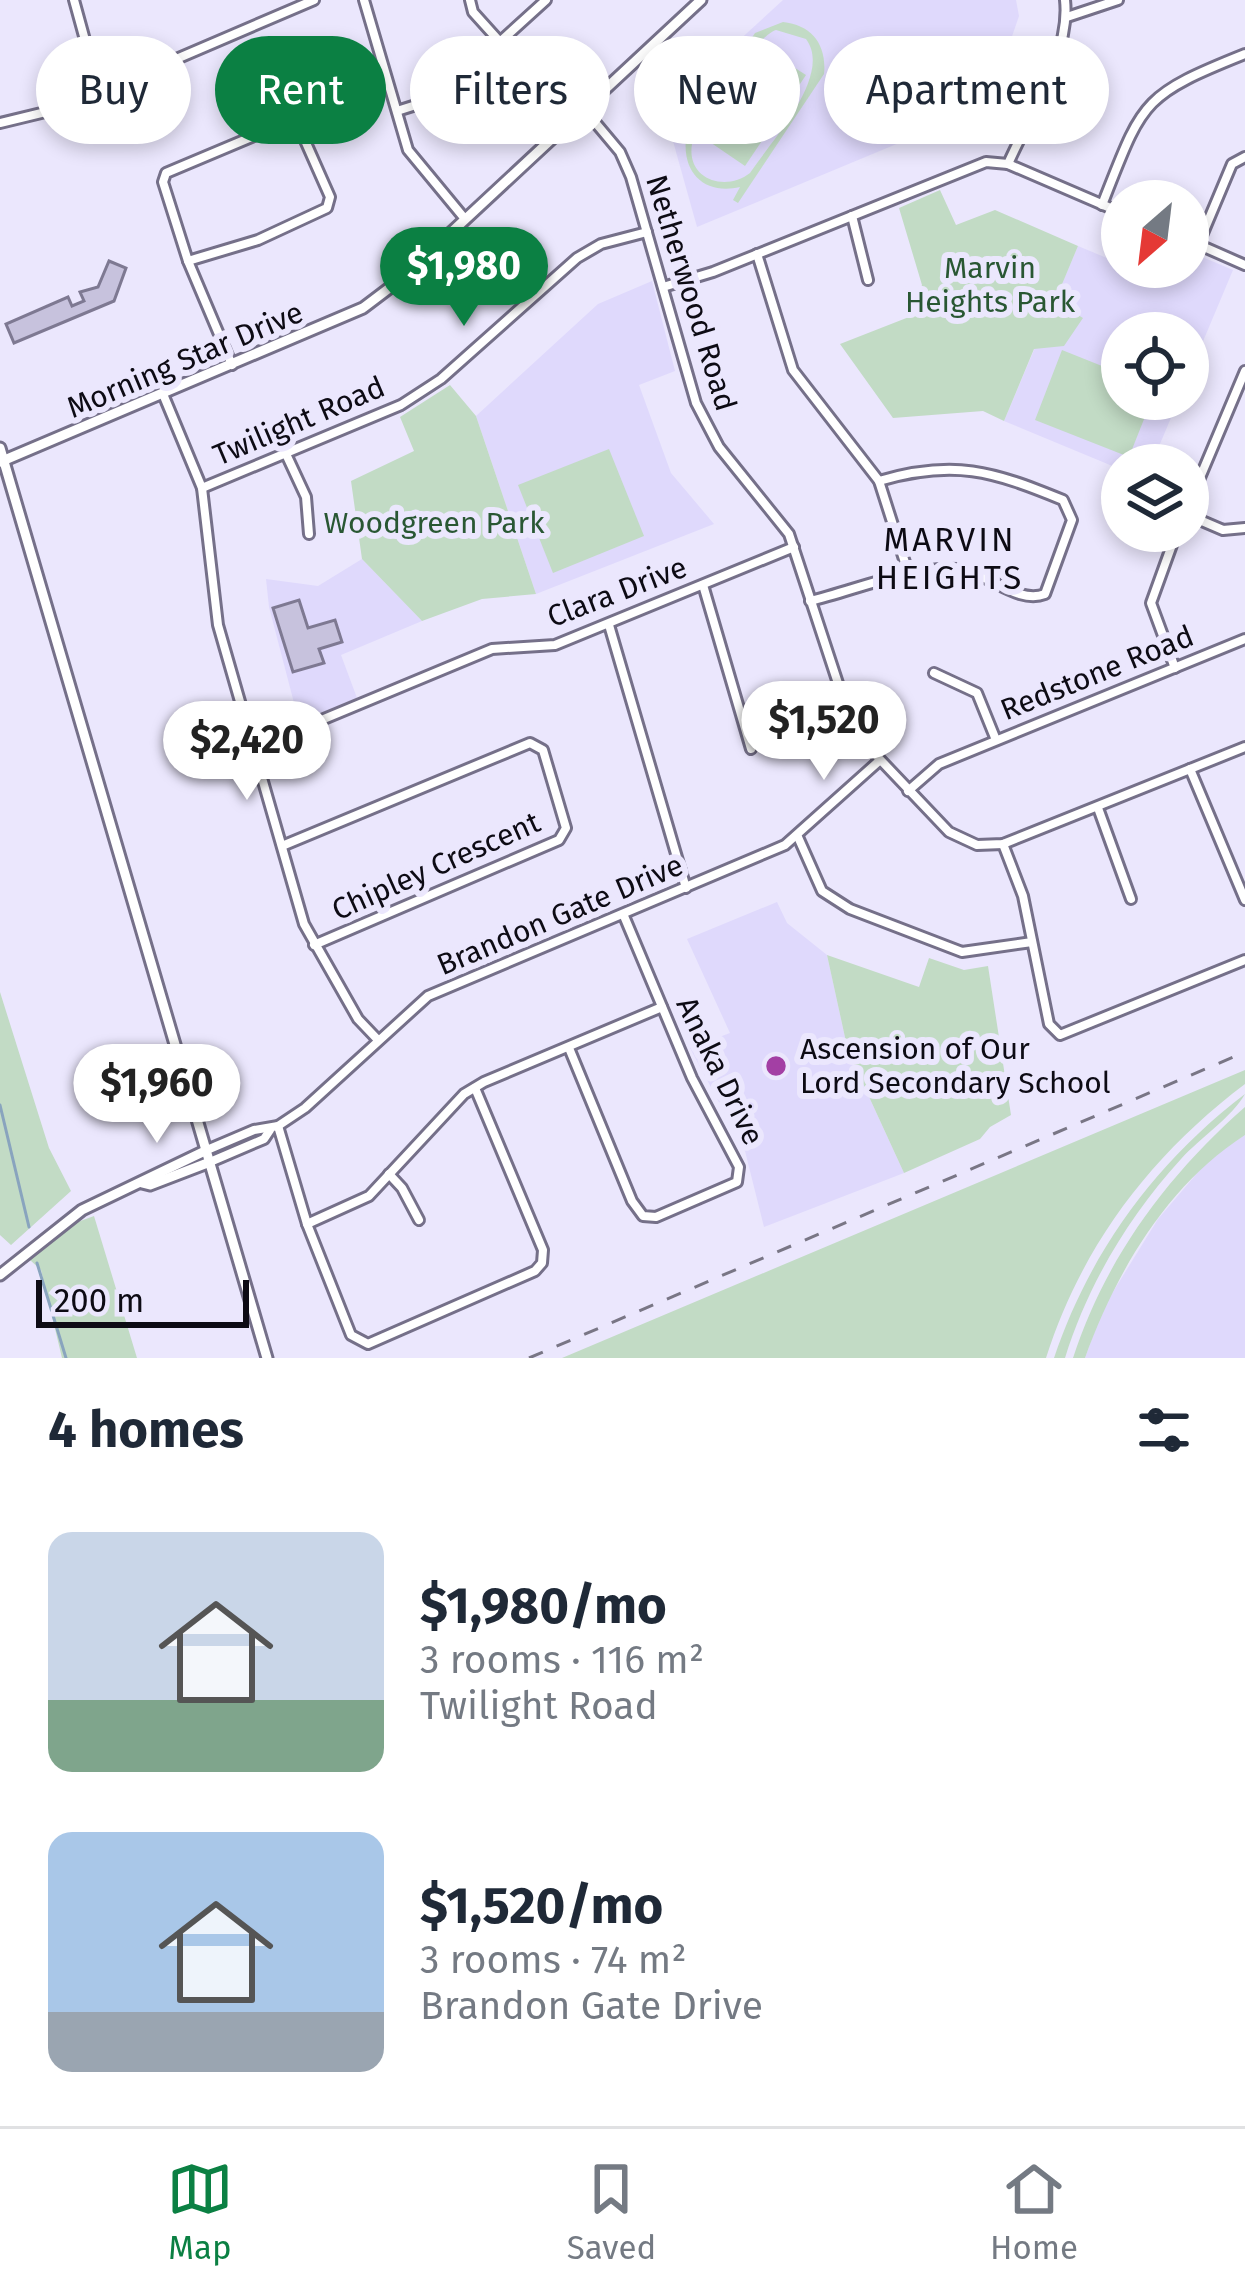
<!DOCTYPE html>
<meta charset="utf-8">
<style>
body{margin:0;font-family:"Fira Sans",sans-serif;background:#f2f2f3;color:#1f2937;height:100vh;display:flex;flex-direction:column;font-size:45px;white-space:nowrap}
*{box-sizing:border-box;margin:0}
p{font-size:39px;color:#747a83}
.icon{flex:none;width:66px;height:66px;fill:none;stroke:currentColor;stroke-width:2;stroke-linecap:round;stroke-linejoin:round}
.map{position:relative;height:1358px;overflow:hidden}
.side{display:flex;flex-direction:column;background:#fff;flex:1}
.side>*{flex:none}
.top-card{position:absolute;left:36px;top:36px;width:1173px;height:108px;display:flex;gap:24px}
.needle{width:78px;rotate:208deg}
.tools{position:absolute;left:1101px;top:180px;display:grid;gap:24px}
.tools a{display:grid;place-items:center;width:108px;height:108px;border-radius:50%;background:#fff;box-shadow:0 6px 18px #0003;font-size:60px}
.scale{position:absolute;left:36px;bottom:30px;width:213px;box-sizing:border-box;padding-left:12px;border:6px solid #0d0b14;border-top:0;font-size:33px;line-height:42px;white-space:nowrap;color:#0d0b14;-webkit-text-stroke:9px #ebe7fd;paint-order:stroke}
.price{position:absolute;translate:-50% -102px;padding:0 27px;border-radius:42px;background:#fff;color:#222;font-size:39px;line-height:78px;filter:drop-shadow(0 3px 6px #0008)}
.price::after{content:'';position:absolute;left:50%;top:72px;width:36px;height:27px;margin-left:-18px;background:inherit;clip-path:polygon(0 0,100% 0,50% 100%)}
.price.current{background:#0b8043;color:#fff}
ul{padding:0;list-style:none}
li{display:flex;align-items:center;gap:36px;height:300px;padding:0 48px}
li span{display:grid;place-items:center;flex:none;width:336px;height:240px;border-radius:24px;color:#555}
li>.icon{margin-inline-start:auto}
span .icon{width:144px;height:144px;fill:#fffc;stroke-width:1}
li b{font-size:51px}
h2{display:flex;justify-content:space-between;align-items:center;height:144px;padding:0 48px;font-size:51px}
.tag{padding:0 42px;border-radius:54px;background:#fff;box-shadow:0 6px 18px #0003;font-size:42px;line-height:108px}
.tag.current{background:#0b8043;color:#fff}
.tab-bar{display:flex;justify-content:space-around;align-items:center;height:168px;border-top:3px solid #e0e1e3;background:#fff;font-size:33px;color:#747a83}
.tab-bar a{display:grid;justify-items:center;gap:6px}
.tab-bar .current{color:#0b8043}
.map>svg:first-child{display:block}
.built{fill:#dfd9fc}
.green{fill:#c2dbc5;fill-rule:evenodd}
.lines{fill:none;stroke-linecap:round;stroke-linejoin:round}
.stream{stroke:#89a4be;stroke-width:3}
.building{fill:#c7c2dd;stroke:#7e7992;stroke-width:3}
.minor-casing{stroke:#757089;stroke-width:14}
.tertiary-casing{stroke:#757089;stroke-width:15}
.secondary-casing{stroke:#757089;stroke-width:15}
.minor{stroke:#fff;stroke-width:8}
.tertiary{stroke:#fff;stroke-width:9}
.secondary{stroke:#fff;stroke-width:9}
.rail{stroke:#797685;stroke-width:3;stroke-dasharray:15 15;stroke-linecap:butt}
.poi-dot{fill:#a33fa4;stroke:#ebe7fd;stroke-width:4.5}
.labels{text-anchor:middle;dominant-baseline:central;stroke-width:12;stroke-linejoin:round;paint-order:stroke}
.park-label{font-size:30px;fill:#295733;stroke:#ebe7fd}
.street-label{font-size:30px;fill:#0d0b14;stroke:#ebe7fd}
.poi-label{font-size:30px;fill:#0d0b14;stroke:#ebe7fd;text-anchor:start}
.neighbourhood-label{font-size:33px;letter-spacing:3px;fill:#0d0b14;stroke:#ebe7fd}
</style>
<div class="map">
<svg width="1245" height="1358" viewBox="0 0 1245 1358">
<rect width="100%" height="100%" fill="#ebe7fd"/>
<!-- built -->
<g class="built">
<polygon points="783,0 1016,0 1019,16 988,106 697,227 664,109"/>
<polygon points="1078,246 1114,261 1122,247 1122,267 1188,267 1188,251 1233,270 1188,377 1188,333 1122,333 1122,399 1179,399 1151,465 1122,465 1122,470 1004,421"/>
<polygon points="652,281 675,371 639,385 671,473 714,524 536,594 476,416 598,304"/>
<polygon points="362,559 422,621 341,655 357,698 299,722 269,607 266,579 318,586"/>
<polygon points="777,902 787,923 827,955 848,1051 904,1173 764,1227 745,1151 690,1048 730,1033 687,939"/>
<polygon points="1245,1135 1245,1358 1085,1358 1103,1308 1158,1219 1211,1157"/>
</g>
<!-- green -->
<g class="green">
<path d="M783,22c29,3 44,23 41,52l-86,129 -5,-3 7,-13c-34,8 -58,-13 -54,-49l69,-105zM776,30l30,9c27,36 -34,101 -56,134 -24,19 -64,7 -58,-29 4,-23 63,-107 84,-114z"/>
<polygon points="761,46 806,75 745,166 701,136"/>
<polygon points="845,62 901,67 899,101 876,125 843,130"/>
<polygon points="940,190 956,225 995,210 1078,246 1055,301 1083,318 1064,346 1034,349 1004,421 983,411 893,418 840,344 909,317 922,285 899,208"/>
<polygon points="1062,350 1122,374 1122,399 1152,399 1129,457 1035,420"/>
<polygon points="450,385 476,416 536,594 482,599 422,621 362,559 351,481 414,451 400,417"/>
<polygon points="609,449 644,536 553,573 518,485"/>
<polygon points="827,955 919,987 929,958 964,970 988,966 1011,1115 990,1127 980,1139 904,1173 848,1051"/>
<polygon points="0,992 49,1148 71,1191 11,1245 0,1235"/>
<path d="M1245,1070v14c-94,71 -163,161 -199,274h-484z"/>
<path d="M1245,1094c-13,23 -45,44 -64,65 -52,57 -93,125 -116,199h-11c36,-107 102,-196 191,-264z"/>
<path d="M1245,1107v28c-78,50 -129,137 -160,223h-12c33,-101 94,-182 172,-251z"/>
<polygon points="94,1216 137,1358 62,1358 41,1270 30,1260 64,1227"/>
</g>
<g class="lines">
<!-- stream -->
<g class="stream">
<polyline points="0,1105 29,1227"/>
<polyline points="37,1263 66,1358"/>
</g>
</g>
<!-- building -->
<g class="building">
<polygon points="109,261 126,268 114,301 14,343 6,324 68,297 72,306 84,301 80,292 98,287"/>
<polygon points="299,600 308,628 335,620 342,642 319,649 324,663 293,672 273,608"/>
</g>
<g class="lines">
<defs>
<g id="minor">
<polyline points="74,0 99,91"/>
<polyline points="364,0 408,150 465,219"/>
<polyline points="470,0 473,12 500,42"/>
<polyline points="1067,17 1118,0"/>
<polyline points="584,109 620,152 631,177 696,403 719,447 789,534 854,732 949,832 977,845 1003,844 1245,747"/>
<polyline points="397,111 438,98 546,0"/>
<polyline points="0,123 62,108 314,0"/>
<path d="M1008,164c21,-48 63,-111 57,-164"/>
<path d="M1102,205c41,-104 38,-109 143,-151"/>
<polyline points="852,216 868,280"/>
<polyline points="1188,240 1245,265"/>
<polyline points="1198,245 1232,164 1245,157"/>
<polyline points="757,254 793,370 879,481 909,575"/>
<polyline points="188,261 258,240 327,208 330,197 295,118"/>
<polyline points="663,287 713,272 986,162 1008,164 1122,213"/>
<polyline points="232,365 188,261 163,182 166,173 387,80"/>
<polyline points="163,394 202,488 218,625 304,924 358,1019 378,1040"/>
<polyline points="286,454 306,497 309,534"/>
<polyline points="202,488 401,405 441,379 577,258 601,244 647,232"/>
<polyline points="1188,506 1245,371"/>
<polyline points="1188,515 1223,530 1245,528"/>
<polyline points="703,585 751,749"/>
<path d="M810,601c46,-11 100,-35 147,-32 29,2 60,36 88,25l27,-74 -9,-20c-71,-29 -109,-41 -184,-19"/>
<polyline points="609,625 686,888"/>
<polyline points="1175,668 1151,603 1177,531"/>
<polyline points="934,673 977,693 996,740"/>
<polyline points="254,748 492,649 555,645 794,547"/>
<polyline points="1190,769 1245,900"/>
<polyline points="908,791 939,764 1245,639"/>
<polyline points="1098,808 1131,899"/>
<polyline points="798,837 822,891 850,909 962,952 1032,942"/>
<polyline points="1003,844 1023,896 1049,1024 1060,1035 1245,960"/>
<polyline points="282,846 530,743 543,750 566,828 559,840 314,945"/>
<polyline points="569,1048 632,1201 643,1216 656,1217 737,1182 739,1167 692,1078 624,916"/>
<polyline points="278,1126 307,1224 351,1335 368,1344 535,1271 542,1263 543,1250 475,1088"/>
<polyline points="207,1150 254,1130 278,1126 305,1108 428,996 785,845 879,761"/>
<polyline points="210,1162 264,1139 270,1130"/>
<polyline points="389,1174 402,1188 419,1220"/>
<polyline points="307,1224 369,1196 464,1094 484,1082 662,1007"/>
</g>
<g id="tertiary">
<polyline points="0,462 363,308 400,280 701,0"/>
<polyline points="142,1183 150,1185 210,1162"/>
<polyline points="0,1275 82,1210 207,1150"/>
</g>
<polyline id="secondary" points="0,448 267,1358"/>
</defs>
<!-- minor casing -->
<use href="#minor" class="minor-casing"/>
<!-- tertiary casing -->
<use href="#tertiary" class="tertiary-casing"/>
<!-- secondary casing -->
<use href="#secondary" class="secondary-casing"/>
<!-- minor -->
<use href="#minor" class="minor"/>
<!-- tertiary -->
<use href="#tertiary" class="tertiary"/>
<!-- secondary -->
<use href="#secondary" class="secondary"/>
<!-- rail -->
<polyline class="rail" points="529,1358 1245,1052"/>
</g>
<!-- markers -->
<circle class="poi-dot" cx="776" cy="1066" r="12"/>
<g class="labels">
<!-- park labels -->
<g class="park-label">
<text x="990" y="268">Marvin<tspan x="990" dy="34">Heights Park</tspan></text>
<text x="434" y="523">Woodgreen Park</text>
</g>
<!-- street labels -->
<g class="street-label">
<text transform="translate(691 293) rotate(73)">Netherwood Road</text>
<text transform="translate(185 360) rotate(-23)">Morning Star Drive</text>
<text transform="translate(299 421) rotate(-23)">Twilight Road</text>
<text transform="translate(617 592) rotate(-21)">Clara Drive</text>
<text transform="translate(1097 673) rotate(-22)">Redstone Road</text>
<text transform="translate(436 866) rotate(-24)">Chipley Crescent</text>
<text transform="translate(560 915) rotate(-23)">Brandon Gate Drive</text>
<text transform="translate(720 1071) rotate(64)">Anaka Drive</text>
</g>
<!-- poi labels -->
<g class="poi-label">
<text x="800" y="1049">Ascension of Our<tspan x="800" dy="34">Lord Secondary School</tspan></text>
</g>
<!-- neighbourhood labels -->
<g class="neighbourhood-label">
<text x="950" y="540">MARVIN<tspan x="950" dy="38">HEIGHTS</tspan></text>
</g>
</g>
</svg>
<div class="tools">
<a><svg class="needle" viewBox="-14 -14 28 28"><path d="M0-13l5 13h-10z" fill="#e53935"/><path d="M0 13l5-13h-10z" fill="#747a83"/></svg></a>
<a><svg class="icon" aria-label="locate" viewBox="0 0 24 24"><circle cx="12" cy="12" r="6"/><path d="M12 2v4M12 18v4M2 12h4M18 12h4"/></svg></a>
<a><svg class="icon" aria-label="layers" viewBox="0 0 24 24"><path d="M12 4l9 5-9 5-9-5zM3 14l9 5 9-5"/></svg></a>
</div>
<div class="scale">200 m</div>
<b class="price current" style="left:464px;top:329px">$1,980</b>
<b class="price" style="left:824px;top:783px">$1,520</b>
<b class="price" style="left:247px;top:803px">$2,420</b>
<b class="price" style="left:157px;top:1146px">$1,960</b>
<div class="top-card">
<a class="tag">Buy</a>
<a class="tag current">Rent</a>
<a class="tag">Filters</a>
<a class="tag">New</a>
<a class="tag">Apartment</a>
</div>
</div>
<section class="side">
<h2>4 homes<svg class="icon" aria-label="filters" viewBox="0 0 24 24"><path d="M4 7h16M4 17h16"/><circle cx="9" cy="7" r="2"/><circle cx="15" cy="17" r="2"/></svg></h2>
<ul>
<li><span style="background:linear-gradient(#c9d6e8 70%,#7fa58c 0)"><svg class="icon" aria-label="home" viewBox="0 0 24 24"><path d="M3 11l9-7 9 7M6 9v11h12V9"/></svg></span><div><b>$1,980/mo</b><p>3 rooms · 116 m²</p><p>Twilight Road</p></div></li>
<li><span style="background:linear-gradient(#a9c7e8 75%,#9aa5b1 0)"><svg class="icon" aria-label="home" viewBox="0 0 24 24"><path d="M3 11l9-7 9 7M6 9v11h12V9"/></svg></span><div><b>$1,520/mo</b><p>3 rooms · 74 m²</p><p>Brandon Gate Drive</p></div></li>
</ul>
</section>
<nav class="tab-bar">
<a class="current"><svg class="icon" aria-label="map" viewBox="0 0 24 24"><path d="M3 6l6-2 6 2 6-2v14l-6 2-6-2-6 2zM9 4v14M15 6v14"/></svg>Map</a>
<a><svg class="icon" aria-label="saved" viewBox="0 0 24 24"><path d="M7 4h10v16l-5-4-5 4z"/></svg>Saved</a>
<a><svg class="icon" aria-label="home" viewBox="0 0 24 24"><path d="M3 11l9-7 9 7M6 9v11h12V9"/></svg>Home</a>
</nav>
